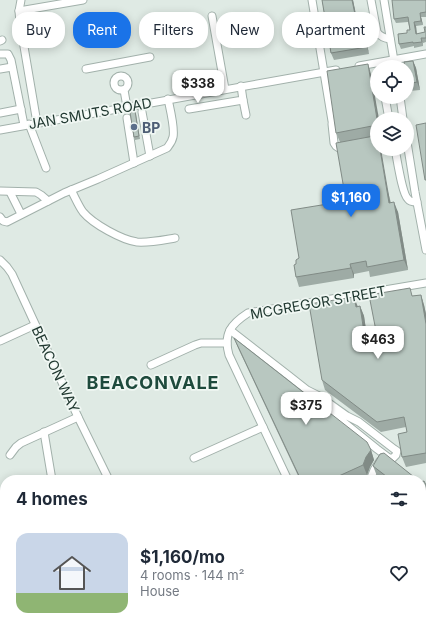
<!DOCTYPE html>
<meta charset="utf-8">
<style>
body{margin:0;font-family:Inter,sans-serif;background:#f2f2f3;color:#1f2937;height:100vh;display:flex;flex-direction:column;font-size:15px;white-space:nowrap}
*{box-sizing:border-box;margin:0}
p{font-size:13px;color:#747a83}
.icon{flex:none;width:22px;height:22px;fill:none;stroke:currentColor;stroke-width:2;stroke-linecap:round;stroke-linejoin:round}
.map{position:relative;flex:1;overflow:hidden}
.panel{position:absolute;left:0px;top:475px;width:426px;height:156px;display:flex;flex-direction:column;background:#fff;border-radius:16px 16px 0 0;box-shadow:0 2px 10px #0003}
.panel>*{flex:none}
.hud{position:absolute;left:12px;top:12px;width:402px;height:36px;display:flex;gap:8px}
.fabs{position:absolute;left:370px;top:60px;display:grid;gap:8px}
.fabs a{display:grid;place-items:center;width:44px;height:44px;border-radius:50%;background:#fff;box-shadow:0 2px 10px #0003;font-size:20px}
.price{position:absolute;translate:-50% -34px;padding:0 9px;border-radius:8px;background:#fff;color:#222;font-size:13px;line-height:26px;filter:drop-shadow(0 1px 2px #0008)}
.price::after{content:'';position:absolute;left:50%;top:24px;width:12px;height:9px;margin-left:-6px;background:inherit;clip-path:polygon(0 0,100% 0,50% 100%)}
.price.active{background:#1a73e8;color:#fff}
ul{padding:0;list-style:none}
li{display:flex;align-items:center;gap:12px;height:100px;padding:0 16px}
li+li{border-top:1px solid #e0e1e3}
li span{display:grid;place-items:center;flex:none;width:112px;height:80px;border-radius:12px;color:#555}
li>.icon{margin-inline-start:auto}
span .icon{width:48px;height:48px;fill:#fffc;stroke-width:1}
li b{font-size:17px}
h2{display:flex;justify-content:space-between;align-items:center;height:48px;padding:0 16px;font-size:17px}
.tag{padding:0 14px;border-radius:16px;background:#fff;box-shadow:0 2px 10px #0003;font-size:14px;line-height:36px}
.tag.active{background:#1a73e8;color:#fff}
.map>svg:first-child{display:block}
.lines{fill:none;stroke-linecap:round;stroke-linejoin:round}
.minor-casing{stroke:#a2b1ab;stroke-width:9}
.minor{stroke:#fff;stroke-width:7}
.wall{fill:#9eaba5}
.shaded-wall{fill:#818b86}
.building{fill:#b8c7c0;stroke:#818b86}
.service-dot{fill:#5c6f8a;stroke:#f0f7f3;stroke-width:1.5}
.labels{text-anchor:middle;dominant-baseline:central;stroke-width:3.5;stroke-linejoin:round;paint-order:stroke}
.street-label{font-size:14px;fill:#213931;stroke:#f0f7f3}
.service-label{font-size:14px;font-weight:bold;fill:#4e5e75;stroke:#f0f7f3;text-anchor:start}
.district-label{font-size:18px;font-weight:bold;letter-spacing:1px;fill:#1e4a3c;stroke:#f0f7f3}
</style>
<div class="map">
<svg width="426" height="631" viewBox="0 0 426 631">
<rect width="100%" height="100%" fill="#dfeae4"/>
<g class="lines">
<defs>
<g id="minor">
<polyline points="21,0 19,11 20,23 37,123"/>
<polyline points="312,0 332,121"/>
<path d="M371,0l6,32c3,5 8,6 13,7"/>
<polyline points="384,0 395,67"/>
<polyline points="19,11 83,0"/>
<polyline points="212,16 225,89"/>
<polyline points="0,41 2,40"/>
<polyline points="0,54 8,54 11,60 24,125"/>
<polyline points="359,66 426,54"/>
<polyline points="0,69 12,67"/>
<polyline points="86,69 150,57"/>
<circle cx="121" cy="83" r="7"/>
<polyline points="124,90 127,107"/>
<polyline points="385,97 389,119"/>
<polyline points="400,97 403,119"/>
<polyline points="243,100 246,115"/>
<polyline points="189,109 243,100 241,86"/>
<polyline points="142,112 150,156"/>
<polyline points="0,113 21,109"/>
<polyline points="127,118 134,163"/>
<polyline points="29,124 46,168"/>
<polyline points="332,124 334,143 336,146 339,148 345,147"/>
<polyline points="0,130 336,70"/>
<polyline points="407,142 415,192 426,250"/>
<path d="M395,149c2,9 7,45 13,50 2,3 6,3 9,3"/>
<path d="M71,190c4,7 7,15 12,22 10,12 39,28 54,30 12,1 26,-2 38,-4"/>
<polyline points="0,191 36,192 41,195 48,201"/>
<polyline points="10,192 21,214"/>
<path d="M0,217l3,4 4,1 57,-29 34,-14 69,-31c3,-4 5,-6 6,-11 2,-9 -3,-28 -5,-38"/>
<polyline points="0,260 7,267 12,274 78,417 109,480"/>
<polyline points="230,330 288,375 307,390 316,400 377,449 389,458 393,458 396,455 397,451 394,449 359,422 347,416 319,396 307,390"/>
<polyline points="0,341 35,325"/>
<polyline points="151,365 195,345 201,343 227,343"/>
<polyline points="44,432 52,480"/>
<polyline points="10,455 16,447 21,443 78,417"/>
<polyline points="194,458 263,427"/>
<path d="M288,480l-59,-125c-6,-21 2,-31 19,-42l178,-30"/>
<polyline points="370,480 374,470 380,461"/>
<polyline points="421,535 426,534"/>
<polyline points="421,542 426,541"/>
<polyline points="421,610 424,616 426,628"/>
<polyline points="89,626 90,631"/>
<polyline points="105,626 106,631"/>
<polyline points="235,626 236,631"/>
<polyline points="361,626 362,631"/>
<polyline points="20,631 30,626"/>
<polyline points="52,631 62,626"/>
</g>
</defs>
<!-- minor casing -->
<use href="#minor" class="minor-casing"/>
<!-- minor -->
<use href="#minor" class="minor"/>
</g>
<!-- wall -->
<g class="wall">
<polygon points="322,0 353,0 357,19 363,25 369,54 334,60 331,53"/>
<polygon points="426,0 426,17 421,17 423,25 416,26 417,34 425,32 426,27 426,42 423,43 423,46 414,48 414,46 401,49 399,44 410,30 408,22 396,23 394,19"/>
<polygon points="413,61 416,68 420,90 410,91 408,84"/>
<polygon points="371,74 377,119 377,149 391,203 398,212 408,270 370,277 369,271 354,274 354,278 299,287 296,277 296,264 299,258 346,201 340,142 336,133"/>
<polygon points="136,114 140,139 135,140 134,137"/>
<polygon points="421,295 424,305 426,314 426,463 406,467 402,457 407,432 406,427 381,432 325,390 322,380 358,306 360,306 364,316 367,338 377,336 413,296"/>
<polygon points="234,338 371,450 374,460 370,467 367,475 356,480 300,480 238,348"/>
<polygon points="373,466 415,480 382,480 377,476"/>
<polygon points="421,482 426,485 426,530 421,530"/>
</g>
<!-- shaded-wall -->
<g class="shaded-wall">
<polygon points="352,0 353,0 358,26 356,19"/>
<polygon points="420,13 423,25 421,21"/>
<polygon points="361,18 363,25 369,54 367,47"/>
<polygon points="414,22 416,26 417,38 416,34"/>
<polygon points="413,61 416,68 420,90 417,82"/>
<polygon points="368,64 371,74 379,119 377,119"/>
<polygon points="380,149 381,149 392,213 389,203"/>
<polygon points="394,202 398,212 408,270 404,260"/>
<polygon points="350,264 354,274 354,278 351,268"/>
<polygon points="421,295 424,305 426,314 426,324"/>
<polygon points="354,297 358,307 356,307"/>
<polygon points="360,306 364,316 369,349 365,339"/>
<polygon points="371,450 374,460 370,467 367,475 363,465 366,457"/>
</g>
<!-- building -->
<g class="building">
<polygon points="322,0 352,0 356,19 361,18 367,47 331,53"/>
<polygon points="392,0 426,0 426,12 420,13 421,21 414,22 416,34 425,32 424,27 426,27 426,38 421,38 422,42 413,43 413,42 399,44 398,34 407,33 407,30 410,30 408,17 394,19"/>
<polygon points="413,61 417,82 408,84 407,67 405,67 404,62"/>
<polygon points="368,64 377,119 377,127 372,126 336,133 327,71"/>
<polygon points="135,111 139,136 134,137 130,112"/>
<polygon points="426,123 426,180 425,180 416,125"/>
<polygon points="377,134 377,149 380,149 389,203 394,202 404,260 367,267 366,261 350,264 351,268 296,277 294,265 296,264 296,260 299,258 291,210 346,201 336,143 374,136"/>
<polygon points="410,288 412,296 421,295 426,324 426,453 402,457 398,434 407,432 404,417 377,422 322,380 309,304 354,297 356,307 360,306 365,339 377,336 369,295"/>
<polygon points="234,338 367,442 371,450 366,457 363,465 330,480 301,480"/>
<polygon points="384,453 414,477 415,480 391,480 373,466 380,454"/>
<polygon points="424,481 426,485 426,519 421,520 421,482"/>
</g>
<!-- markers -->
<circle class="service-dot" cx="134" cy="127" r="4"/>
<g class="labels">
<!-- street labels -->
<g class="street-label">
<text transform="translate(90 113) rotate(-10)">JAN SMUTS ROAD</text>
<text transform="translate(318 302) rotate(-10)">MCGREGOR STREET</text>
<text transform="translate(56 369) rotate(65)">BEACON WAY</text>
</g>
<!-- service labels -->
<g class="service-label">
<text x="142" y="127">BP</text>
</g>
<!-- district labels -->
<g class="district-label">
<text x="153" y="382">BEACONVALE</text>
</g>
</g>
</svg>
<div class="fabs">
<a><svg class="icon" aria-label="locate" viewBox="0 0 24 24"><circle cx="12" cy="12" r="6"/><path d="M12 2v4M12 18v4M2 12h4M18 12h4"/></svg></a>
<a><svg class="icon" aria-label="layers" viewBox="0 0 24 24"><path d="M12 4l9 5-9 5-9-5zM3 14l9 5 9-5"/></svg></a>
</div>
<b class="price" style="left:198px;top:104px">$338</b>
<b class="price active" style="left:351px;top:218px">$1,160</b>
<b class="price" style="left:378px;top:360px">$463</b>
<b class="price" style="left:306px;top:426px">$375</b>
<div class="hud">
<a class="tag">Buy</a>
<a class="tag active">Rent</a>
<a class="tag">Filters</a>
<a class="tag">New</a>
<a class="tag">Apartment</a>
</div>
<section class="panel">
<h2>4 homes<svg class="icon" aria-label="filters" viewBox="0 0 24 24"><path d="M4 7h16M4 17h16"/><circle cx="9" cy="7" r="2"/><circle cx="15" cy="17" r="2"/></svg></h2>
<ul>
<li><span style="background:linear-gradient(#c9d6e8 75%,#8fb573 0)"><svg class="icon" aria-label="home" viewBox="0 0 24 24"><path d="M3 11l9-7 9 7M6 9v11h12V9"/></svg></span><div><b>$1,160/mo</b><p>4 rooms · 144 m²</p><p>House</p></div><svg class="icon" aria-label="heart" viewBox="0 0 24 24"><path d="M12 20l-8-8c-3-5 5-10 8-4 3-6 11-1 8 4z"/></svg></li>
</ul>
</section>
</div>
